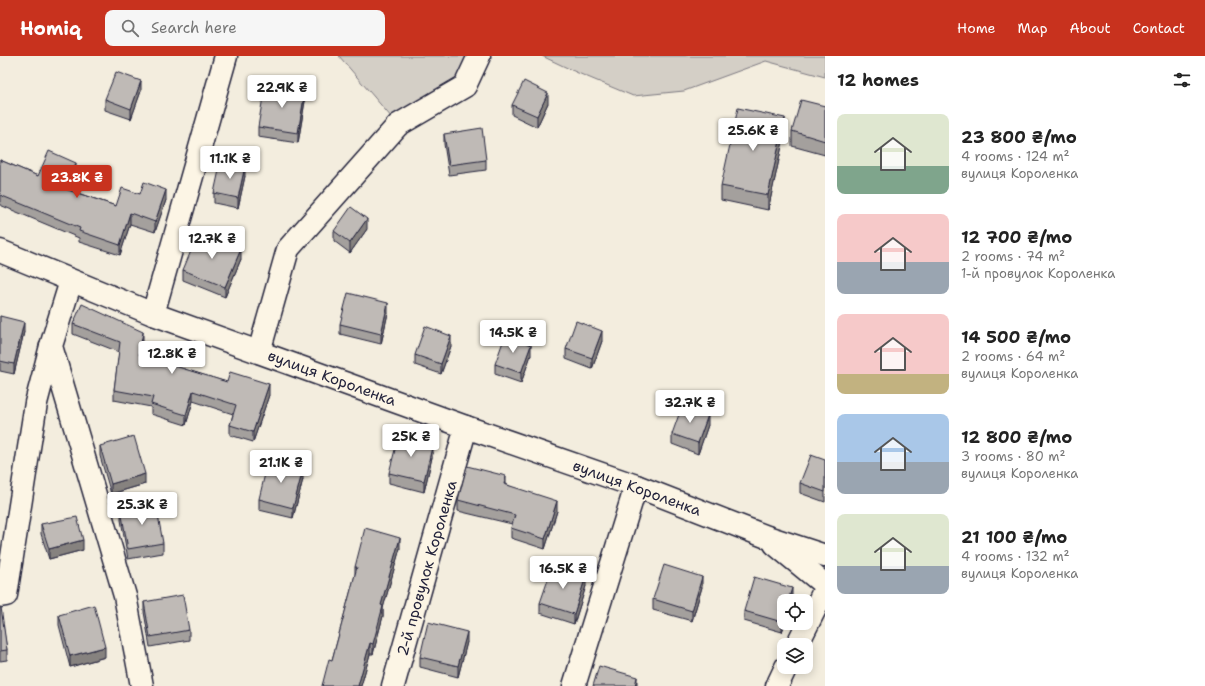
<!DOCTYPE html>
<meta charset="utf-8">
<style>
body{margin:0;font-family:"Shantell Sans",sans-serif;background:#f6f6f6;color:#222;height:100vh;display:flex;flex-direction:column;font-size:15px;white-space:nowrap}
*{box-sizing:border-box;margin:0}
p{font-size:13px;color:#767676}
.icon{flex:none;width:22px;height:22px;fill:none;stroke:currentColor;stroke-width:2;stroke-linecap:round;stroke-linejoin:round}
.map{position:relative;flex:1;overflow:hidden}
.details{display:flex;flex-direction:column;background:#fff;width:380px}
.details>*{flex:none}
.controls{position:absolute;left:777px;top:538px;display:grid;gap:8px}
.controls a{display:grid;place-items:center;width:36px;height:36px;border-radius:8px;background:#fff;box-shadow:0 2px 10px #0003;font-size:20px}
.price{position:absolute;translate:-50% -34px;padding:0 9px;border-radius:4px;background:#fff;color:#222;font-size:13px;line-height:26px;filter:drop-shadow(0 1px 2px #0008)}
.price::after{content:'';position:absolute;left:50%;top:24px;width:12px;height:9px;margin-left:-6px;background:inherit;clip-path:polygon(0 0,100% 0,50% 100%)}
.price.active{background:#c8321e;color:#fff}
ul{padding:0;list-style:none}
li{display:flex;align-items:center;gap:12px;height:100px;padding:0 12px}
li span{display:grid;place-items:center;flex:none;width:112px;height:80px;border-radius:8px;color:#555}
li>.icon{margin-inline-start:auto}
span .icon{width:48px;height:48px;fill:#fffc;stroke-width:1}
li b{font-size:17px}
h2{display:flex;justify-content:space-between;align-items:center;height:48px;padding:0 12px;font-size:17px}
header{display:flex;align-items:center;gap:24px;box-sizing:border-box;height:56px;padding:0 20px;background:#c8321e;color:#fff}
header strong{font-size:19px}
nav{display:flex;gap:22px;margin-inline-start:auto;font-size:14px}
.search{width:280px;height:36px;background:#f6f6f6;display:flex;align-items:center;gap:10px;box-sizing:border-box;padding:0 14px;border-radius:8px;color:#767676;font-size:15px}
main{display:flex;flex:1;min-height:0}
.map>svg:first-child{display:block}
.green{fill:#d4cfc6;stroke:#7b7880}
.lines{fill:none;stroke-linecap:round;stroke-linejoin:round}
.minor-casing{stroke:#22223b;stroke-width:25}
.minor{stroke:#fcf5e5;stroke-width:22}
.wall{fill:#a4a09d;stroke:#22223b}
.shaded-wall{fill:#86827f;stroke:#22223b}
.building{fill:#bfbab6;stroke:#22223b}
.labels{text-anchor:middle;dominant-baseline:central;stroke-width:3.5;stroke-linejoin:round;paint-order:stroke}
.street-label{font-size:15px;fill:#22223b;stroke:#fcf5e5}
</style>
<header>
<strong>Homiq</strong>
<div class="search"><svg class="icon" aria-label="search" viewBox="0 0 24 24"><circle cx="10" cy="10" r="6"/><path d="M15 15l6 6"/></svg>Search here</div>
<nav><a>Home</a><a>Map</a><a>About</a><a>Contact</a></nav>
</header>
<main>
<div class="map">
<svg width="825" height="630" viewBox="0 0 825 630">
<rect width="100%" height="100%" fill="#f3edde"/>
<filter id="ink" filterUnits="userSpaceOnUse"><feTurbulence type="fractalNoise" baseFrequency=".025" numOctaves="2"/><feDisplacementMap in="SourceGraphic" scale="8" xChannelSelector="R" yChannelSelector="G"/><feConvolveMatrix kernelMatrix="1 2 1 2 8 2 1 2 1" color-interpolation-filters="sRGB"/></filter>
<g filter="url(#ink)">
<!-- green -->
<g class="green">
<polygon points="339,0 479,0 465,30 398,69"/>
<polygon points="542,0 825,0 825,21 766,5 684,35 633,40 578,17"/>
</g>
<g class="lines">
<defs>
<g id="minor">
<polyline points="0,195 153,258 466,371 636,430 767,481 825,500"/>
<polyline points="71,225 51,290 125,540 142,630"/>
<polyline points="153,258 226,0"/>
<polyline points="259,296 288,193 398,69 465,30 479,0"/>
<polyline points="775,488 825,529"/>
<polyline points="0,540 6,539 36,347 51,290"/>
<polyline points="797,589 825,533"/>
<polyline points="393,630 466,371"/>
<polyline points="574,630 636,430"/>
<polyline points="777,630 786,611"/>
</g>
</defs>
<!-- minor casing -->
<use href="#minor" class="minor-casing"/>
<!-- minor -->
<use href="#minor" class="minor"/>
</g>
<!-- wall -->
<g class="wall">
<polygon points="141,35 131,63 105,54 105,43"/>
<polygon points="305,45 298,87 258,81 258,71"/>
<polygon points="548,47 537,71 512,59 512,49"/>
<polygon points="825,50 825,99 792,90 792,75"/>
<polygon points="785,76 768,154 721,144 721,130"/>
<polygon points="444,78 486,104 486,114 449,119 444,88"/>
<polygon points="0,104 38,120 76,117 69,134 116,150 140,138 166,144 155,176 130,168 120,199 79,186 79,182 0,149"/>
<polygon points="245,120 238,152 214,147 214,137"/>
<polygon points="367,173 350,197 334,185 334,175"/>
<polygon points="241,203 225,241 183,224 183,214"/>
<polygon points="388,257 381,288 340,278 340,268"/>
<polygon points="0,260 24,276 14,318 0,315"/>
<polygon points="73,268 143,286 141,300 269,339 253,386 230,379 230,369 233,358 193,345 186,369 151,358 151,351 114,344 114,334 119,296 73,278"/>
<polygon points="602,285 592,313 566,303 566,293"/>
<polygon points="451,290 441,318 415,309 415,299"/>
<polygon points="531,299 521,327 495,318 495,308"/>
<polygon points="708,369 698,398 672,388 672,378"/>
<polygon points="100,390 145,428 111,438 100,400"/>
<polygon points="433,397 424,436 389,427 389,417"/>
<polygon points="825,404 825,446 800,437 800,427"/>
<polygon points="303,423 293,462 259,454 259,443"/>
<polygon points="506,428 557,455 545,493 511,482 511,472 512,468 458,455 458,444"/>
<polygon points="121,454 163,487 163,497 128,503 121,464"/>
<polygon points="41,468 83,494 49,503 41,478"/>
<polygon points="400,492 383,552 383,560 373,598 370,598 361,630 322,630 332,604 355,519 355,511"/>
<polygon points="586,530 574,568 540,557 540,547"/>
<polygon points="702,531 692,565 653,554 653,543"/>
<polygon points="792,542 784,567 785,567 782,576 744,565 744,555"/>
<polygon points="144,546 189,574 189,584 150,591 144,556"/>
<polygon points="0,551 7,594 7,604 0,605"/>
<polygon points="59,559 105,601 70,611 59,569"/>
<polygon points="467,586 458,621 420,611 420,601"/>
</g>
<!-- shaded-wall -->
<g class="shaded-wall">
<polygon points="141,25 141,35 131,63 131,53"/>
<polygon points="305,35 305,45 298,87 298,77"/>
<polygon points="548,37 548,47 537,71 537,60"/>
<polygon points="785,62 785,76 768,154 768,139"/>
<polygon points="76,107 76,117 65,143 65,133"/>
<polygon points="245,110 245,120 238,152 238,142"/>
<polygon points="166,134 166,144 155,176 155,166"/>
<polygon points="130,157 130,168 120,199 120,189"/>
<polygon points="367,163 367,173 350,197 350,187"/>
<polygon points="241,193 241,203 225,241 225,231"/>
<polygon points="388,247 388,257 381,288 381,278"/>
<polygon points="24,266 24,276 14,318 14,308"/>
<polygon points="602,275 602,285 592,313 592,302"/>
<polygon points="143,276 143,286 139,309 139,299"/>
<polygon points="451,280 451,290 441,318 441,308"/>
<polygon points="531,289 531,299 521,327 521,317"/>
<polygon points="269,328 269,339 253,386 253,376"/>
<polygon points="193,335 193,345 186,369 186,359"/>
<polygon points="708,359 708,369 698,398 698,387"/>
<polygon points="433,387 433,397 424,436 424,425"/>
<polygon points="303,413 303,423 293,462 293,452"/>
<polygon points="145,418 145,428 111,438 111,428"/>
<polygon points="506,420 506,430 504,428"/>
<polygon points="557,445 557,455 545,493 545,483"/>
<polygon points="400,482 400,492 383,552 383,560 373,598 373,588 381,549"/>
<polygon points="83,484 83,494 49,503 49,493"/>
<polygon points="586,520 586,530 574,568 574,558"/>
<polygon points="702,521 702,531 692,565 692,555"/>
<polygon points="792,532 792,542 791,545 788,545"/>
<polygon points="784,559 784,567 785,567 782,576 782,566"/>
<polygon points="467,576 467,586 458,621 458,610"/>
<polygon points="370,587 370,598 361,630 358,630"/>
<polygon points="105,591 105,601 70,611 70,600"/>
<polygon points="637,621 637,630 635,630"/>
</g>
<!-- building -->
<g class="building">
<polygon points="116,16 141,25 131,53 105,43"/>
<polygon points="524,25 548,37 537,60 512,49"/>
<polygon points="265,29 305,35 298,77 258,71"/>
<polygon points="801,44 825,50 825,85 792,75"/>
<polygon points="738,52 785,62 768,139 721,130"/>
<polygon points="482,72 486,104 449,109 444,78"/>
<polygon points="49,95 76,107 65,133 116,150 122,132 140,138 144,126 166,134 155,166 130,157 120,189 79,175 80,172 0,139 0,104 38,120"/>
<polygon points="221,105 245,110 238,142 214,137"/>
<polygon points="351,151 367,163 350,187 334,175"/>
<polygon points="199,176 241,193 225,231 183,214"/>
<polygon points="348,237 388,247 381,278 340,268"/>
<polygon points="82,248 143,276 139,299 227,326 230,316 269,328 253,376 230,369 236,349 193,335 186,359 151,348 153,341 114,334 120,286 73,268"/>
<polygon points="0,260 24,266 14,308 0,305"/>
<polygon points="576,265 602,275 592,302 566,293"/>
<polygon points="425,270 451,280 441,308 415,299"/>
<polygon points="505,280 531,289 521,317 495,308"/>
<polygon points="682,350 708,359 698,387 672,378"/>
<polygon points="399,378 433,387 424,425 389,417"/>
<polygon points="134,380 145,418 111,428 100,390"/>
<polygon points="811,399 825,404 825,436 800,427"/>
<polygon points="268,405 303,413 293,452 259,443"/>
<polygon points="467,410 506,420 504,428 557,445 545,483 511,472 515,459 458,444"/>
<polygon points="156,448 163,487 128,493 121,454"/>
<polygon points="77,461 83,484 49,493 41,468"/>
<polygon points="365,472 400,482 381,549 383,550 373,588 370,587 358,630 322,630 329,603 332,604 357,511 355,511"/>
<polygon points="553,509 586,520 574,558 540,547"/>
<polygon points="664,509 702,521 692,555 653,543"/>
<polygon points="754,521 792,532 788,545 784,545 784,559 782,566 744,555"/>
<polygon points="183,539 189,574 150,581 144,546"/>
<polygon points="94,549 105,591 70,600 59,559"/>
<polygon points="0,551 1,551 7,594 0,595"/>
<polygon points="428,566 467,576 458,610 420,601"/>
<polygon points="599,610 637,621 635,630 593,630"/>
</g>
</g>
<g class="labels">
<!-- street labels -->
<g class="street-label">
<text transform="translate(332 322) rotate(20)">вулиця Короленка</text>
<text transform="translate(637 432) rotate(20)">вулиця Короленка</text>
<text transform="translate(427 512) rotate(-74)">2-й провулок Короленка</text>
</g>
</g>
</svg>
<div class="controls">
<a><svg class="icon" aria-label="locate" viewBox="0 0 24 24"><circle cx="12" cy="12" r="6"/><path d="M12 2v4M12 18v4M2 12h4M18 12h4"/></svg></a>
<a><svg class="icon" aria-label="layers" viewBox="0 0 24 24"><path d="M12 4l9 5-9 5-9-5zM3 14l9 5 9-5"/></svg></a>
</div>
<b class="price" style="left:282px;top:53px">22.9K ₴</b>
<b class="price" style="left:753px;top:96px">25.6K ₴</b>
<b class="price" style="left:230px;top:124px">11.1K ₴</b>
<b class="price active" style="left:77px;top:143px">23.8K ₴</b>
<b class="price" style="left:212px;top:204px">12.7K ₴</b>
<b class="price" style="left:513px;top:298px">14.5K ₴</b>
<b class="price" style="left:172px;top:319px">12.8K ₴</b>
<b class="price" style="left:690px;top:368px">32.7K ₴</b>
<b class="price" style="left:411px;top:402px">25K ₴</b>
<b class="price" style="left:281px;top:428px">21.1K ₴</b>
<b class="price" style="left:142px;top:470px">25.3K ₴</b>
<b class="price" style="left:563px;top:534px">16.5K ₴</b>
</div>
<section class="details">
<h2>12 homes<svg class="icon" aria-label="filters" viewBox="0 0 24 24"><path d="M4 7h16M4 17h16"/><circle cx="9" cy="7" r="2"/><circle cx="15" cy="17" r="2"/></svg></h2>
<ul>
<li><span style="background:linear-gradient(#dfe7d0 65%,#7fa58c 0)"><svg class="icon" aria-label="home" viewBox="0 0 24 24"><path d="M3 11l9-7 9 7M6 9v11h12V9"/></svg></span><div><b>23 800 ₴/mo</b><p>4 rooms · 124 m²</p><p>вулиця Короленка</p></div></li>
<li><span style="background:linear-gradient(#f6c9c9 60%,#9aa5b1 0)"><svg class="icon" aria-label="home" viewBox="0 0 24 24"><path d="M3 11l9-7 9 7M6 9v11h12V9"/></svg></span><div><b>12 700 ₴/mo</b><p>2 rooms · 74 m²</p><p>1-й провулок Короленка</p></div></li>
<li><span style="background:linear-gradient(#f6c9c9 75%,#c2b280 0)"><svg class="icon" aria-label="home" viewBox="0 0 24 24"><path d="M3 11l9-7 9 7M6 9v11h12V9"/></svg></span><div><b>14 500 ₴/mo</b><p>2 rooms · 64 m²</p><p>вулиця Короленка</p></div></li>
<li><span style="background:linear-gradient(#a9c7e8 60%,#9aa5b1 0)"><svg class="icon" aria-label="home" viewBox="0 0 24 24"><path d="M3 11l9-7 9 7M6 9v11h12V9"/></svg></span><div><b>12 800 ₴/mo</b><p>3 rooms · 80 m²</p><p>вулиця Короленка</p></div></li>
<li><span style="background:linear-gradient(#dfe7d0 65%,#9aa5b1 0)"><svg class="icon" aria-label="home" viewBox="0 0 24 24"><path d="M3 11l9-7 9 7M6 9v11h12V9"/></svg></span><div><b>21 100 ₴/mo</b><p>4 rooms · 132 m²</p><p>вулиця Короленка</p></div></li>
</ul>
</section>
</main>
